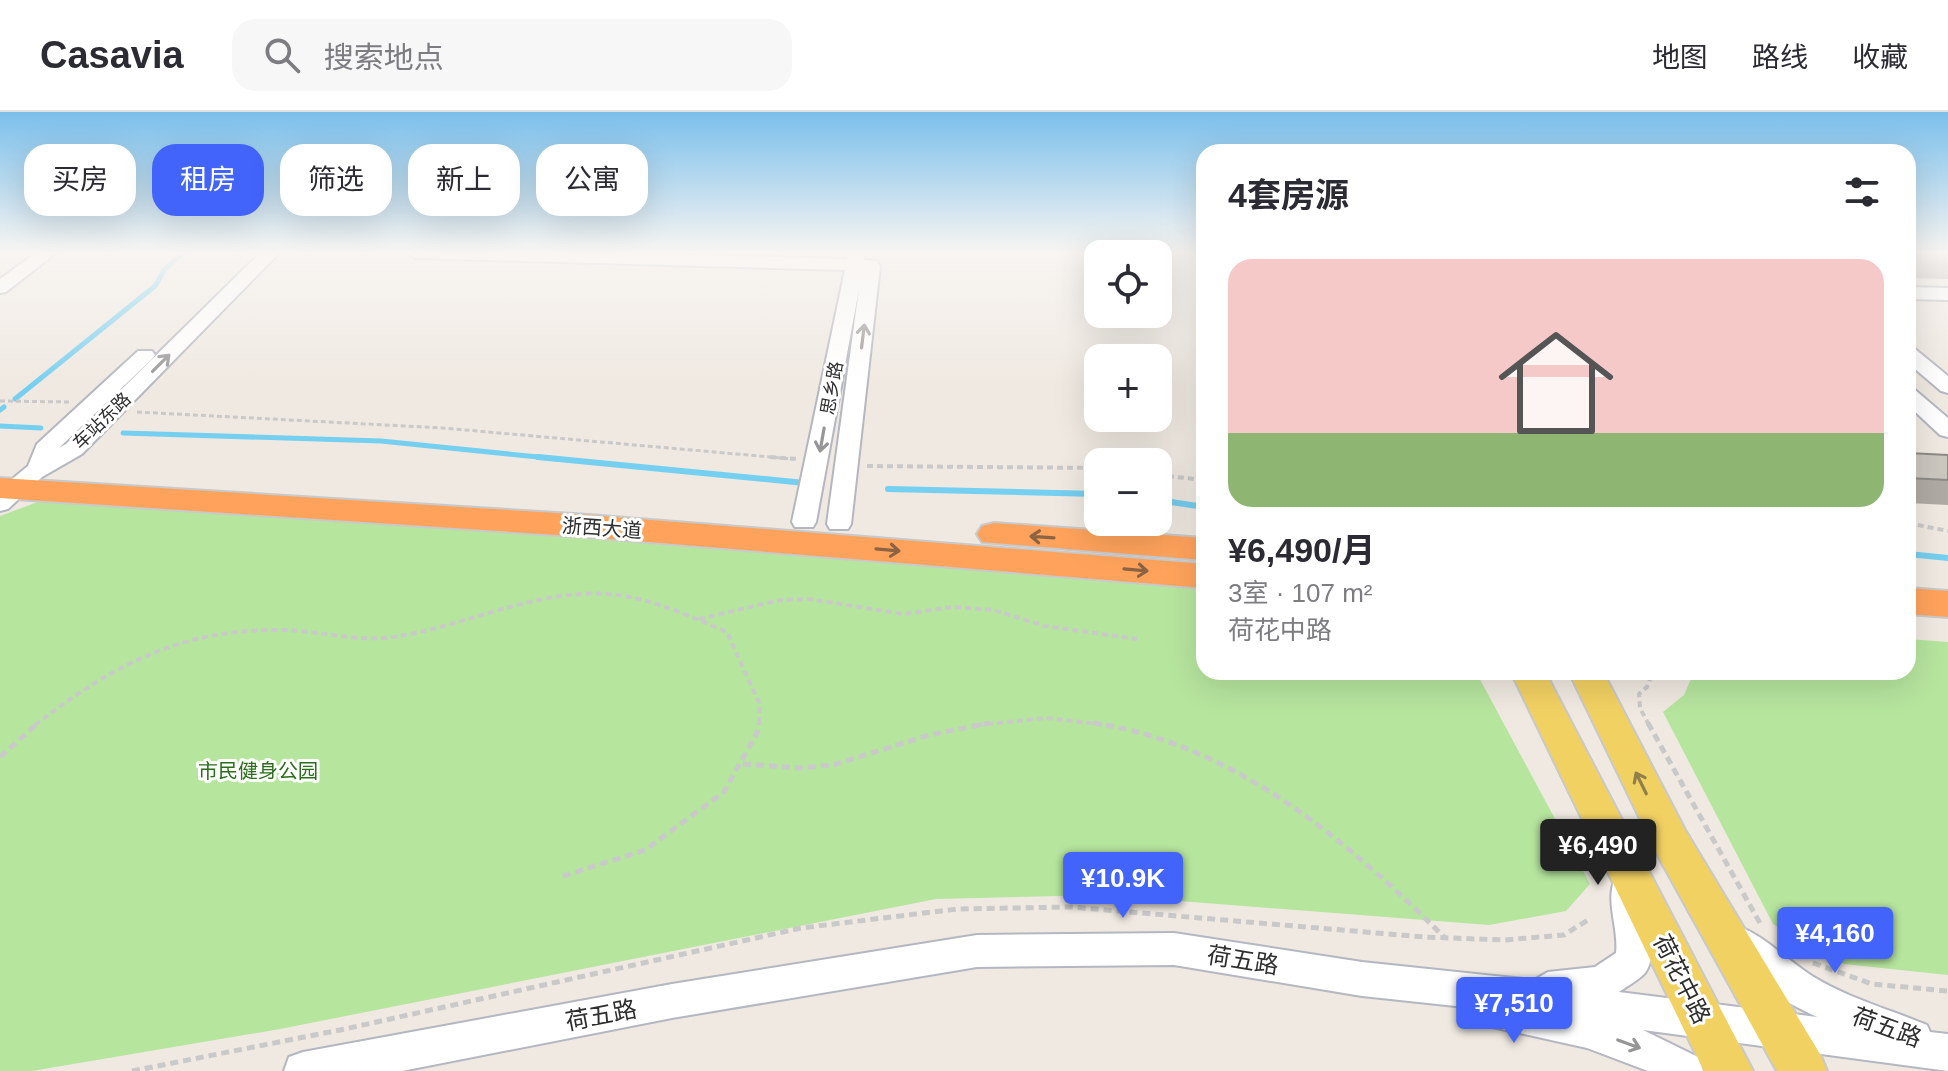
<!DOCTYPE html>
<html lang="zh">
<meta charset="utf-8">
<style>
body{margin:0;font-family:Helvetica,"Noto Sans SC",sans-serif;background:#f7f7f7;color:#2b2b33;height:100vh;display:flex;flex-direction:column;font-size:30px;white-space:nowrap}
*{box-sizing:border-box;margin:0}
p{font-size:26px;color:#7c7c81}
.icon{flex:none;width:44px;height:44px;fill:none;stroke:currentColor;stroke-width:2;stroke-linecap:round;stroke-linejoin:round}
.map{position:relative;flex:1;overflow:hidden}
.side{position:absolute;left:1196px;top:32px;width:720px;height:536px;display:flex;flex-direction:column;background:#fff;border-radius:24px;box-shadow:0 8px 32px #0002}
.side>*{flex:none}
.banner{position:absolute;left:24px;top:32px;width:760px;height:72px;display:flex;gap:16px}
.buttons{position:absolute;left:1084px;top:128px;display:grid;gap:16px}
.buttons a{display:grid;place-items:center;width:88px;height:88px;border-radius:16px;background:#fff;box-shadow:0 8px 32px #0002;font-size:40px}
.price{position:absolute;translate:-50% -68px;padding:0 18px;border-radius:8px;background:#4264fb;color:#fff;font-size:26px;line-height:52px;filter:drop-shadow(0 2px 4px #0008)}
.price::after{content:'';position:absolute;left:50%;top:48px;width:24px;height:18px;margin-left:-12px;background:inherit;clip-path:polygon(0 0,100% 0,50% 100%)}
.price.selected{background:#222;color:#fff}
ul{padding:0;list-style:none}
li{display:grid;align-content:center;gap:16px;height:424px;padding:0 32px}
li+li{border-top:2px solid #e1e1e2}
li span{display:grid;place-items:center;height:248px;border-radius:24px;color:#555}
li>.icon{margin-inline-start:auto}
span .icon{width:144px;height:144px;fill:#fffc;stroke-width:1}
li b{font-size:34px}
h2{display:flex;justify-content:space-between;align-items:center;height:96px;padding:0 32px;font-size:34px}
.tag{padding:0 28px;border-radius:24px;background:#fff;box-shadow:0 8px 32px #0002;font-size:28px;line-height:72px}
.tag.selected{background:#4264fb;color:#fff}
header{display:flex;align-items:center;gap:48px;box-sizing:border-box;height:112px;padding:0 40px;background:#fff;border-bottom:2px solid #e1e1e2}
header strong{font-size:38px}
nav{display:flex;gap:44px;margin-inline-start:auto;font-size:28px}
.search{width:560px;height:72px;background:#f7f7f7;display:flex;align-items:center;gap:20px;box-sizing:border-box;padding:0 28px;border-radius:24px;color:#7c7c81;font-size:30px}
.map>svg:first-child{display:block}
.green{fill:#b6e59e}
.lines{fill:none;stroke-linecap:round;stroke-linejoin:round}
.stream-far1{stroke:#75cff0;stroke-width:5}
.stream{stroke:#75cff0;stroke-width:6}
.minor-casing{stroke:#b4b7c1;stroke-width:4}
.major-casing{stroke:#c9c9c9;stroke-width:4}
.highway-casing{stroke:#c9c9c9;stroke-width:4}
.path-far2{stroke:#c9c9c9;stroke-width:3;stroke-dasharray:5 3;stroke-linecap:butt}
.path-far1{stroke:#c9c9c9;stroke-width:4;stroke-dasharray:6 4;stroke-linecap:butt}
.path{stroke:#c9c9c9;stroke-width:5;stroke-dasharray:8 5;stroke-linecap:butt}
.minor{fill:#fff;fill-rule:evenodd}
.major{fill:#f2d163;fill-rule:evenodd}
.highway{fill:#ffa35c;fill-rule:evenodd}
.wall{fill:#afaba4}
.building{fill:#cbc7bf;stroke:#8e8b86;stroke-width:2}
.oneway{stroke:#969696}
.oneway2{stroke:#8c6343}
.oneway3{stroke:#908048}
.labels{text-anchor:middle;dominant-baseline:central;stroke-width:6;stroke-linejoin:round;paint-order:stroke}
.far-street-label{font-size:18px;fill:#2e2e2e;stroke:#fff}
.street-label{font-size:20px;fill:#2e2e2e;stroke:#fff}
.park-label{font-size:20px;fill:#2c6e1b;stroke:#fff}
.near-street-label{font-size:24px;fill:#2e2e2e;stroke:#fff}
</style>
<header>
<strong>Casavia</strong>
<div class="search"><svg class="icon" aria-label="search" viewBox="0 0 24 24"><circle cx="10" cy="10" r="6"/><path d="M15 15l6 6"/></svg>搜索地点</div>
<nav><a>地图</a><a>路线</a><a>收藏</a></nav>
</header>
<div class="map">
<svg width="1948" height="959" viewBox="0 0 1948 959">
<rect width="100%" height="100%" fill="#efe9e1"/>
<!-- green -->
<g class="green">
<polygon points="43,388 91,388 1204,475 1204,560 1476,560 1590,772 1566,799 1489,813 1103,783 936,787 280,917 32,959 0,959 0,404"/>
<polygon points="1908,527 1948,530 1948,863 1844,852 1773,812 1663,600 1684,583 1694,560 1908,560"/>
</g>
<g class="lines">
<!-- stream-far1 -->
<g class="stream-far1">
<polyline points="15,287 155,174 165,157 183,141"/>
<polyline points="0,298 4,295"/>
<polyline points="0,314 41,316"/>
<polyline points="123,321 381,329 558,347"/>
</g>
<!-- stream -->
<g class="stream">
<polyline points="538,345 805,371"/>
<polyline points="888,377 1098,382"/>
<polyline points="1158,388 1204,395"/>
<polyline points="1908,442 1948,446"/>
</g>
<defs>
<g id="minor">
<polygon points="36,141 56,141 6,180 0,181 0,167"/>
<polygon points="260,141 279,141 82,342 42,365 8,397 0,399 0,377 28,354 37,332 138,239 152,239 155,243 152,247 59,336 66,332"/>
<polygon points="407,141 614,141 847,147 848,141 866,141 864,148 877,149 880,154 851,412 848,417 830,417 827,412 859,177 816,410 813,415 795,415 792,410 845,158 416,146"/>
<polygon points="1908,175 1948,176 1948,188 1908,187"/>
<polygon points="1908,235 1915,237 1948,264 1948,281 1941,279 1908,251"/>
<polygon points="1908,276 1915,278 1948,306 1948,325 1940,323 1908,293"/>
<path d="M1627,762l12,5c9,20 21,74 6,94 -6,7 -18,13 -26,19l198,25c-32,-15 -79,-41 -95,-74l6,-11 12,-5c26,10 48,34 72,49 36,22 76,33 115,49l3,7 18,2v37l-305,-41 55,27 5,14h-55l-61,-23 -104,-23 -13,-6 -5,-12 -103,-11 -188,-31 -197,2 -305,51 -270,53h-118l5,-14 14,-5 369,-68 305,-49 197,-2 188,29 172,18 14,-8 47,-5 21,-14c3,-24 -11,-52 -1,-74z"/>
</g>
<g id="major">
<polygon points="1511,560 1545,560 1753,959 1704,959"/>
<polygon points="1569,560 1603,560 1685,718 1820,942 1827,959 1777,959 1657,742"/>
</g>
<g id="highway">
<polygon points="0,366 588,403 1204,452 1204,476 588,425 0,386"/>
<polygon points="994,411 1204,426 1204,448 982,430 977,422 982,414"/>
<polygon points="1908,476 1948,479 1948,505 1908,502"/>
</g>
</defs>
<!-- minor casing -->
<use href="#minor" class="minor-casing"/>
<!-- major casing -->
<use href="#major" class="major-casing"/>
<!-- highway casing -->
<use href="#highway" class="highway-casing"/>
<!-- path-far2 -->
<g class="path-far2">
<polyline points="0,289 70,290"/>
<polyline points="137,300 443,316 793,347"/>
</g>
<!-- path-far1 -->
<g class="path-far1">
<polyline points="770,345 798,347"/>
<polyline points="867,354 1098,356"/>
<polyline points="1158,363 1204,368"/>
<polyline points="1908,411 1948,419"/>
<polyline points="699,507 780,488 809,487 903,502 953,495 993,498 1045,514 1137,527"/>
<path d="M35,613c79,-61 148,-97 249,-95 37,1 72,12 109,7 77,-11 152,-54 231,-41 36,6 70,22 103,36l33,73 -1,20"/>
<polyline points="977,613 1046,606 1107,613"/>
<polyline points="1649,613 1640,596 1639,582 1647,575 1653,560"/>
</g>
<!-- path -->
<g class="path">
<path d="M1093,611c140,20 256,119 352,215"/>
<polyline points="1648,611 1761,813"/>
<polyline points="0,645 38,611"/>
<polyline points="743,652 799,656 833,653 929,623 989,611"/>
<polyline points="563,764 645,738 724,680 759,617 759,611"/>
<polyline points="1813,851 1872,872 1948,879"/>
<polyline points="132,959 345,917 801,816 957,797 1071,795 1424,825 1504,828 1564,823 1591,806"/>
</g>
<!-- minor -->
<use href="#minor" class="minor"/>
<!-- major -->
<use href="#major" class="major"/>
<!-- highway -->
<use href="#highway" class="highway"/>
</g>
<!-- wall -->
<g class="wall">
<polygon points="1908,141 1948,141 1948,167 1908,166"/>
<polygon points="1908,341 1948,343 1948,393 1908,391"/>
</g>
<!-- building -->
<polygon class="building" points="1908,341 1948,343 1948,368 1908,366"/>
<!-- one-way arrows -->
<defs><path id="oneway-shaft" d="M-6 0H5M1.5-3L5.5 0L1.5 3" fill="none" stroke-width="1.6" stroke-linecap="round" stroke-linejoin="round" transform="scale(2)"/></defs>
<g class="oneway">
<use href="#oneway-shaft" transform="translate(863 224) rotate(-83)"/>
<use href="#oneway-shaft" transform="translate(161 251) rotate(-45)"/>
<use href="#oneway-shaft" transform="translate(822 328) rotate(100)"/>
<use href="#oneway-shaft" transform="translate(1629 932) rotate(20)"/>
</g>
<g class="oneway2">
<use href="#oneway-shaft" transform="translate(1042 425) rotate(-176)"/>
<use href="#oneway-shaft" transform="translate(888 438) rotate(5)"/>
<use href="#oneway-shaft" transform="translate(1136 458) rotate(5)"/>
</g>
<use class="oneway3" href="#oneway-shaft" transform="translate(1641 671) rotate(-116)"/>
<!-- sky -->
<linearGradient id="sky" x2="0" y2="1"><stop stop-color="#7abfeb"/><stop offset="0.51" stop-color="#f8f5f2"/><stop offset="1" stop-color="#f8f5f2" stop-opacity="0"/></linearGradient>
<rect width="1948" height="275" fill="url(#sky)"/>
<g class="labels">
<!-- far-street labels -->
<g class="far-street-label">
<text transform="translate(832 276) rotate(-80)">思乡路</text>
<text transform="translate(102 309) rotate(-44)">车站东路</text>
</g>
<!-- street labels -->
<g class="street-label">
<text transform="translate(602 416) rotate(4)">浙西大道</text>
</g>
<!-- park labels -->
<g class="park-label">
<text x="258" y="659">市民健身公园</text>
</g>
<!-- near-street labels -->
<g class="near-street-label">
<text transform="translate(1243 848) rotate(9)">荷五路</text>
<text transform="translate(1682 867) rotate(63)">荷花中路</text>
<text transform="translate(601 903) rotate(-11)">荷五路</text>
<text transform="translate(1887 915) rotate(20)">荷五路</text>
</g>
</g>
</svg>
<div class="buttons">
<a><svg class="icon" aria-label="locate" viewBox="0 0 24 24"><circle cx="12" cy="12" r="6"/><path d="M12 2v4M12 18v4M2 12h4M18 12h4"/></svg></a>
<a>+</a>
<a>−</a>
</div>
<b class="price selected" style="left:1598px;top:775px">¥6,490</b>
<b class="price" style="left:1123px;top:808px">¥10.9K</b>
<b class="price" style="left:1835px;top:863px">¥4,160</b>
<b class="price" style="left:1514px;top:933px">¥7,510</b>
<div class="banner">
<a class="tag">买房</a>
<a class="tag selected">租房</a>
<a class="tag">筛选</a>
<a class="tag">新上</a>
<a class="tag">公寓</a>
</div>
<section class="side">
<h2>4套房源<svg class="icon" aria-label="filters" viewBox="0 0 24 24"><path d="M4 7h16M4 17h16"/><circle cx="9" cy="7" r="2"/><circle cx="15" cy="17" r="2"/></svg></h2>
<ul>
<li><span style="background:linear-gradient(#f6c9c9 70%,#8fb573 0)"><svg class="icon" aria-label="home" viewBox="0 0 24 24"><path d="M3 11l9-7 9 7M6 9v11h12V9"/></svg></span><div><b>¥6,490/月</b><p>3室 · 107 m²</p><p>荷花中路</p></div></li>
</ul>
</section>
</div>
